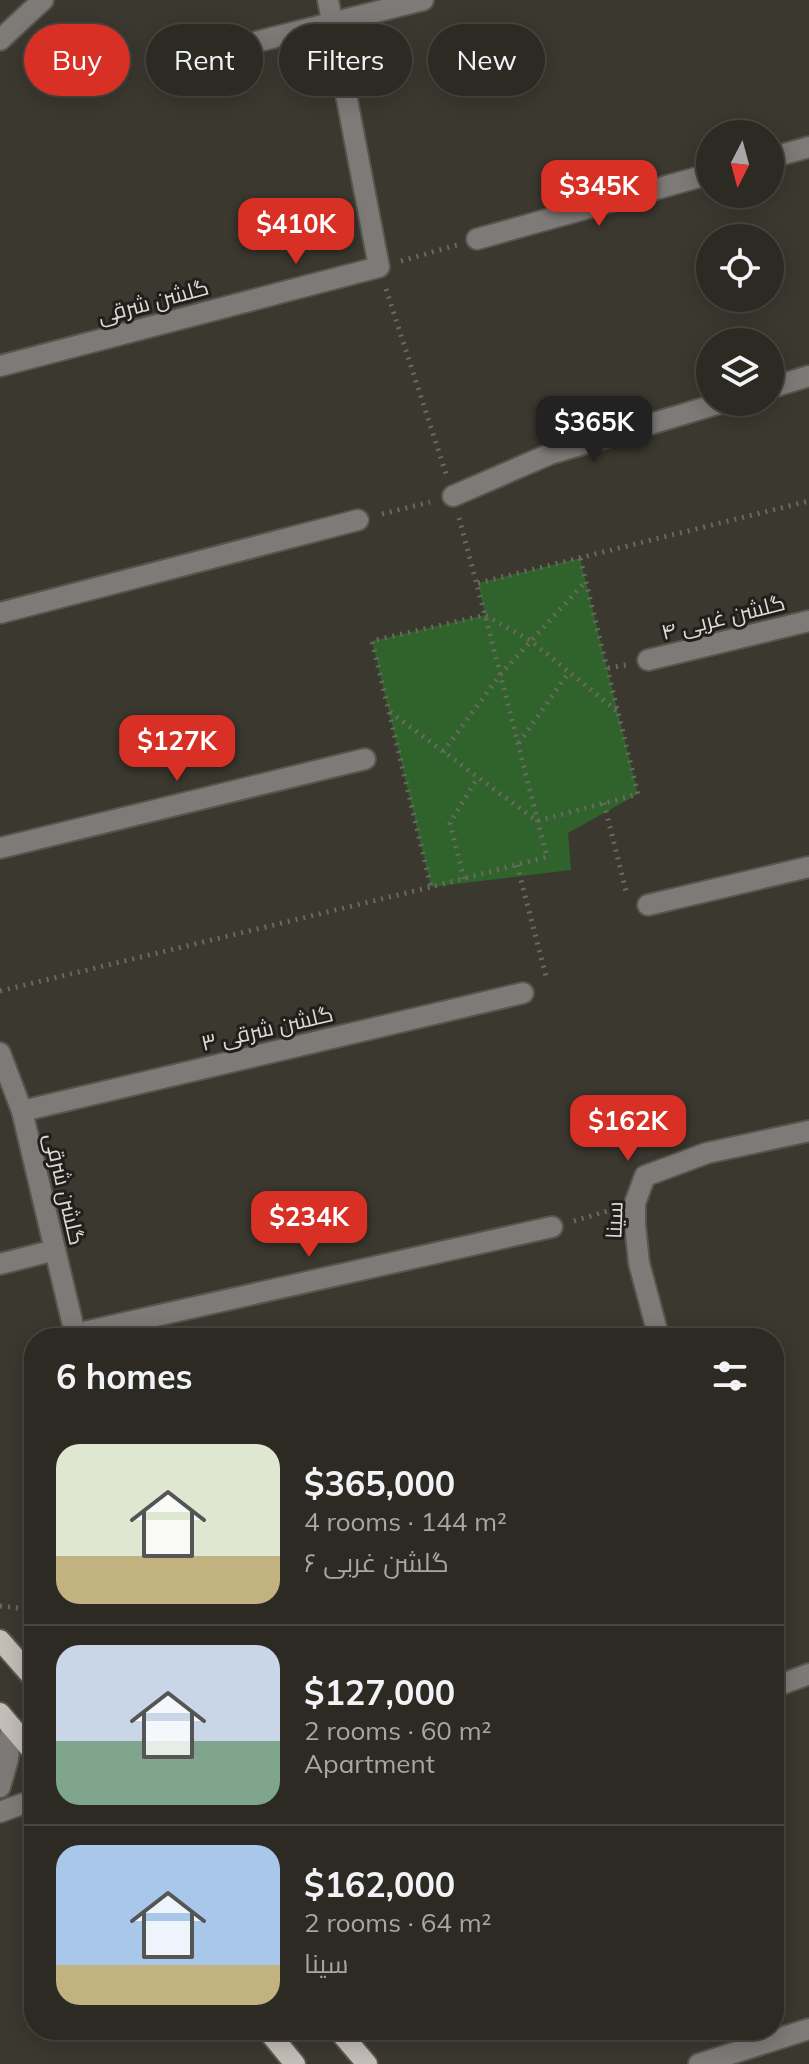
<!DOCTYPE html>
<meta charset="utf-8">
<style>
body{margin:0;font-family:Mulish,Cairo,sans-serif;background:#34322b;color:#f1f3f6;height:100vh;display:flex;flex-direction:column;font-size:30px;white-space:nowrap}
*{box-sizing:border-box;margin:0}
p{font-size:26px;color:#a6a7a6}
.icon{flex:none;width:44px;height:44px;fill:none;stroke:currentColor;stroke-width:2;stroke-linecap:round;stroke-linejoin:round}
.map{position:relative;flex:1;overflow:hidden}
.side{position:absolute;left:24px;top:1328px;width:760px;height:712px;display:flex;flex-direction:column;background:#2c2a23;border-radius:32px;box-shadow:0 4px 20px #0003,0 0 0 2px #484641}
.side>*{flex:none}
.banner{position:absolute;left:24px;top:24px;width:762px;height:72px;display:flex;gap:16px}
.needle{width:52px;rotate:186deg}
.fabs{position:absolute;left:696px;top:120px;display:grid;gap:16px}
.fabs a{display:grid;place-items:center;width:88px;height:88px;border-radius:50%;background:#2c2a23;box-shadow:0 4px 20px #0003,0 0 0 2px #484641;font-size:40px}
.price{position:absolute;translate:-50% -68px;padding:0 18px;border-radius:16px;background:#d93025;color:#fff;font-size:26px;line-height:52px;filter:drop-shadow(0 2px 4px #0008)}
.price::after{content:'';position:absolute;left:50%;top:48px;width:24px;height:18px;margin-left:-12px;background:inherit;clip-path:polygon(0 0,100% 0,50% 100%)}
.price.active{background:#222;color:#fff}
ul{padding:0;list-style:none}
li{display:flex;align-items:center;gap:24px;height:200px;padding:0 32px}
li+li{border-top:2px solid #484641}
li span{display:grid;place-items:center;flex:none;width:224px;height:160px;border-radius:24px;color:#555}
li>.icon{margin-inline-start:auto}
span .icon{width:96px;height:96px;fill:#fffc;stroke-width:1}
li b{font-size:34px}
h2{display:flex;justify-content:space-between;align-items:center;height:96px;padding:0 32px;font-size:34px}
.pill{padding:0 28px;border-radius:36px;background:#2c2a23;box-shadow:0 4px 20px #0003,0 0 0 2px #484641;font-size:28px;line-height:72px}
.pill.active{background:#d93025;color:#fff}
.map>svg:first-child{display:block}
.green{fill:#30622c}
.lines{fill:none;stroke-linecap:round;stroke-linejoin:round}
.minor-casing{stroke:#57554d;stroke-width:24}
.major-casing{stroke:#57554d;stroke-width:24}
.path{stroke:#6a6961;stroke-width:5;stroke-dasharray:2 6;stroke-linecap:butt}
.minor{stroke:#7e7a77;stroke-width:20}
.major{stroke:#c4bcb6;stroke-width:20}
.labels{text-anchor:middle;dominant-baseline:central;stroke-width:6;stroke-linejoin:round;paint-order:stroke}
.street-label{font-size:22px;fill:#dbdad5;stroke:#201f1b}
</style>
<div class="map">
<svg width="809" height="2064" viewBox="0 0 809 2064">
<rect width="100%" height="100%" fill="#3a382f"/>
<!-- green -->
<polygon class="green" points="580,558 638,794 568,833 571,870 431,887 372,641 485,615 478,583"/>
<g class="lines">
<defs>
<g id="minor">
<polyline points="0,40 43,0"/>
<polyline points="176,62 423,0"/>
<polyline points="770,158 809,147"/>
<polyline points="477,239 710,174"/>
<polyline points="0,366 379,267 328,0"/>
<polyline points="770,388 809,376"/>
<polyline points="453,496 550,454 724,402"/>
<polyline points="0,613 358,520"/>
<polyline points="648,660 809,621"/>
<polyline points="0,848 365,759"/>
<polyline points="648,905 809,867"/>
<polyline points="0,1053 22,1111 76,1338"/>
<polyline points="22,1111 523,993"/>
<polyline points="0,1264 55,1250"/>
<polyline points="75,1334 552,1227"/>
<polyline points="659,1338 639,1263 635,1225 635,1203 645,1176 707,1153 809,1131"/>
<polyline points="774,1687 809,1674"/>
<polyline points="0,1787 8,1759 11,1727"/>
<polyline points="0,1812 22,1804 34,1803"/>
<polyline points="699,2064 809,2029"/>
</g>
<g id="major">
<polyline points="0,1640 34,1679"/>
<polyline points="0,1713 34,1753"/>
<polyline points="267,2030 295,2064"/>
<polyline points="338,2030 367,2064"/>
</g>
</defs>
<!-- minor casing -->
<use href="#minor" class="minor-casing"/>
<!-- major casing -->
<use href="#major" class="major-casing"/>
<!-- path -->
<g class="path">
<polyline points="401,261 457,245"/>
<polyline points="386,289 446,474"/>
<polyline points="382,514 430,502"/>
<polyline points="459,518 485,615 547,857 431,887 372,641 485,615 531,641 618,712"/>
<polyline points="478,583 809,501"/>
<polyline points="608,668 626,665"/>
<polyline points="390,712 537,821 638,794 580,558"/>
<polyline points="519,743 569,672"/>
<polyline points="443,752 500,675 585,582"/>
<polyline points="604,803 627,895"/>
<polyline points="517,865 547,980"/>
<polyline points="464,879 450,823 478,777"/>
<polyline points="0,991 431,887"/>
<polyline points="574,1221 611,1210"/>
<polyline points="0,1606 28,1609 34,1607"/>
</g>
<!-- minor -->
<use href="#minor" class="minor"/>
<!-- major -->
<use href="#major" class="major"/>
</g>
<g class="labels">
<!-- street labels -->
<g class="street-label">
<text transform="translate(153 301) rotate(-15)">گلشن شرقی</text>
<text transform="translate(723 617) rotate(-14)">گلشن غربی ۴</text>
<text transform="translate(267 1028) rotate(-13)">گلشن شرقی ۳</text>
<text transform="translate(65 1189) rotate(77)">گلشن شرقی</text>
<text transform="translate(614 1220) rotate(-88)">سینا</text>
</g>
</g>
</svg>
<div class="fabs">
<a><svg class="needle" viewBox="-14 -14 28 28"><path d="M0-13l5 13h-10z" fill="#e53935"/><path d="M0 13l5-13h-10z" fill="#a6a7a6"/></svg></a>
<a><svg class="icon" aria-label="locate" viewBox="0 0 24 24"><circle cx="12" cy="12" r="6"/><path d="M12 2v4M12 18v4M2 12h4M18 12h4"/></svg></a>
<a><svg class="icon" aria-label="layers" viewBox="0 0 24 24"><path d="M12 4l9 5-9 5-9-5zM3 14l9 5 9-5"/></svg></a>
</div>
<b class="price" style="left:599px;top:228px">$345K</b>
<b class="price" style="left:296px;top:266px">$410K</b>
<b class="price active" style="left:594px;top:464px">$365K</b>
<b class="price" style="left:177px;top:783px">$127K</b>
<b class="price" style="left:628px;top:1163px">$162K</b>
<b class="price" style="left:309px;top:1259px">$234K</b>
<div class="banner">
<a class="pill active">Buy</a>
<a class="pill">Rent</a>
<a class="pill">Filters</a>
<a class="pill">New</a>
</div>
<section class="side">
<h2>6 homes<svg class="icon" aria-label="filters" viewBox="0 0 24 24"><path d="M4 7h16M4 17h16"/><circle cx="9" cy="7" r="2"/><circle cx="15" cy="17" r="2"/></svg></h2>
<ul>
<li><span style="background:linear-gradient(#dfe7d0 70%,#c2b280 0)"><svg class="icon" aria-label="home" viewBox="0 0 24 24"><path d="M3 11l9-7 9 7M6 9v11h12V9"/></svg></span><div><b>$365,000</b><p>4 rooms · 144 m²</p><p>گلشن غربی ۶</p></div></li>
<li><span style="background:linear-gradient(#c9d6e8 60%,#7fa58c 0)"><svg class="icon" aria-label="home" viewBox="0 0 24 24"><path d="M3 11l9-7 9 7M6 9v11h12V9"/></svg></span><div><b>$127,000</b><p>2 rooms · 60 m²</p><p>Apartment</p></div></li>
<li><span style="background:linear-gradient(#a9c7e8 75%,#c2b280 0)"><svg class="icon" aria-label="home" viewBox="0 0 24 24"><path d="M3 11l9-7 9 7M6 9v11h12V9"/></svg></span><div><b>$162,000</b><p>2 rooms · 64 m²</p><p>سینا</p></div></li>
</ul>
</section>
</div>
